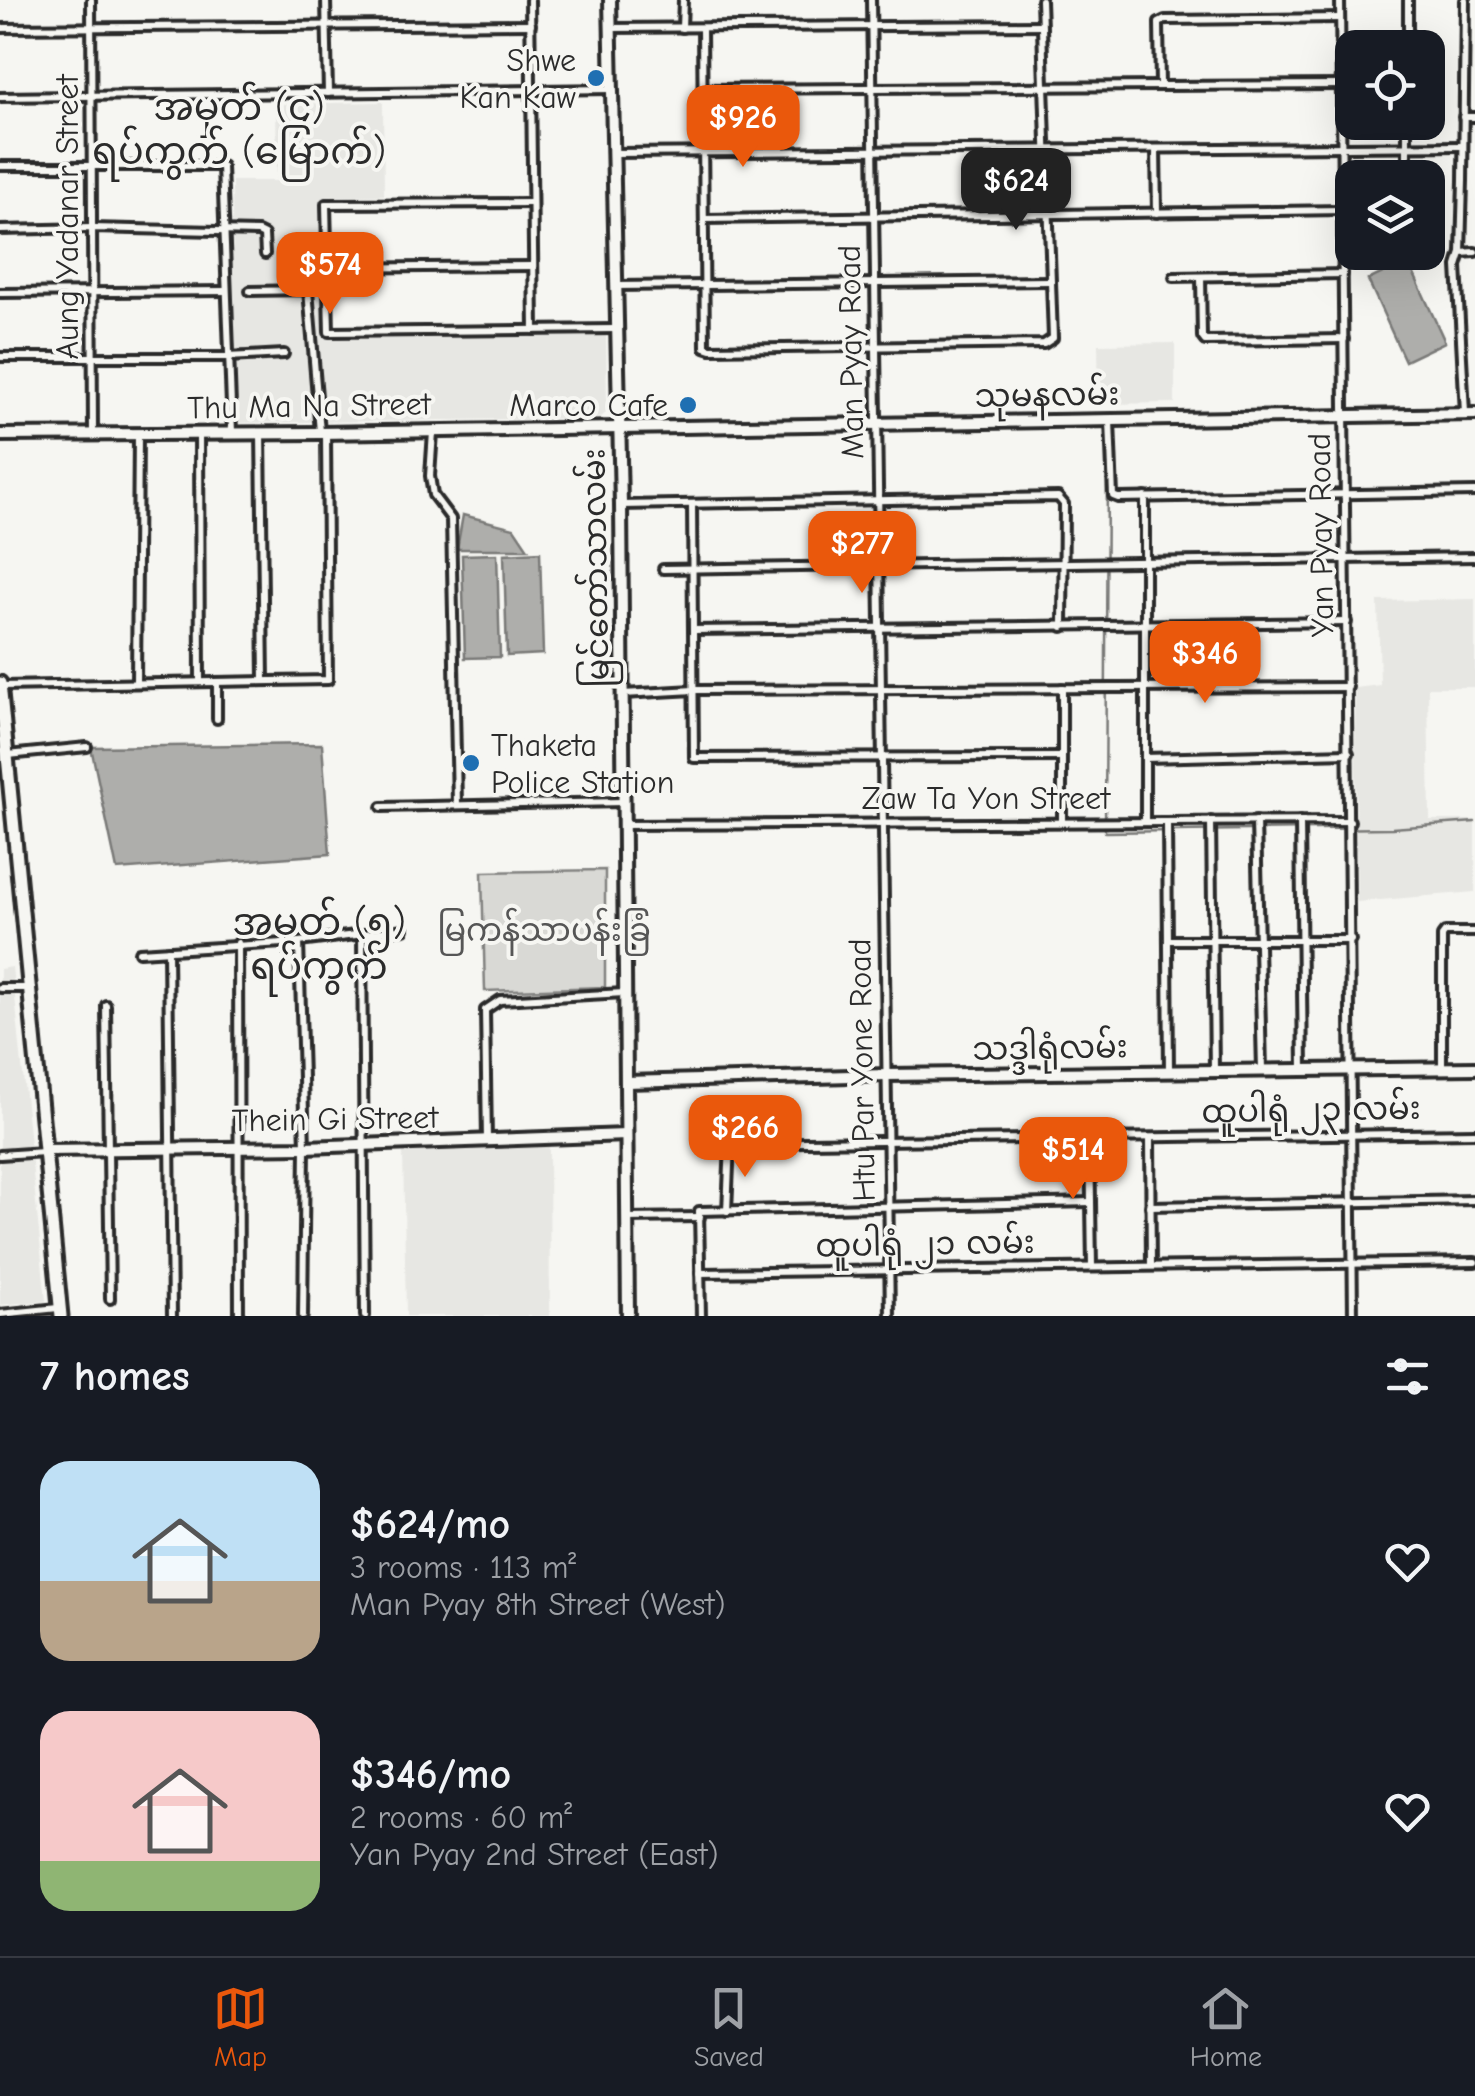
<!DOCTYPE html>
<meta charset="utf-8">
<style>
body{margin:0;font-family:"Comic Neue","Noto Sans Myanmar",sans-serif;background:#20242c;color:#f1f3f6;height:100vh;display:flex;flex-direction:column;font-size:38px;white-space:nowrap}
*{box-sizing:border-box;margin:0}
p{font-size:32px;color:#9ea1a6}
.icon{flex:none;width:55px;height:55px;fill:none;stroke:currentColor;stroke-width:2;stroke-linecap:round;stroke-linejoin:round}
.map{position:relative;height:1316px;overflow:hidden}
.drawer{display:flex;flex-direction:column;background:#171b24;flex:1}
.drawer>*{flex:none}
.fabs{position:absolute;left:1335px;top:30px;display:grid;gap:20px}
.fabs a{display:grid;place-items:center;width:110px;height:110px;border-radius:20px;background:#171b24;box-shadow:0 10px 40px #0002;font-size:50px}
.price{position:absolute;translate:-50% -85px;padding:0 22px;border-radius:20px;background:#ea580c;color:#fff;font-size:32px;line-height:65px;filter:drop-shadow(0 2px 5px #0008)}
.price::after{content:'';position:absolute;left:50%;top:60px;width:30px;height:22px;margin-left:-15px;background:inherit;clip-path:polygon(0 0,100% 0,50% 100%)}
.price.current{background:#222;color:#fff}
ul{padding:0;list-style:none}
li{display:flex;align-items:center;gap:30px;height:250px;padding:0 40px}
li span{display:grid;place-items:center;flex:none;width:280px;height:200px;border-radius:30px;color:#555}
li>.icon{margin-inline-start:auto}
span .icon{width:120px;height:120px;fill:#fffc;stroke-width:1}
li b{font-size:42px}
h2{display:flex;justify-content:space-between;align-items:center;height:120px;padding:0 40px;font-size:42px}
.tabs{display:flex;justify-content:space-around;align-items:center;height:140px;border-top:2px solid #363941;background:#171b24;font-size:28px;color:#9ea1a6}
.tabs a{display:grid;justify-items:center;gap:5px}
.tabs .current{color:#ea580c}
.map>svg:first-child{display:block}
.built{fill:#e7e7e3}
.green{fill:#d9d9d5;stroke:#828280;stroke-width:2.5}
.water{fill:#aeaeab;stroke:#7a7a78;stroke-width:2.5}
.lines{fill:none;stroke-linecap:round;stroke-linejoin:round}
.stream{stroke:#7a7a78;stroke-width:2.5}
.street-casing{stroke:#2b2b2b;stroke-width:14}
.secondary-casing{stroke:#2b2b2b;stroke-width:18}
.primary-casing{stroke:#2b2b2b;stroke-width:19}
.street{stroke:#f6f6f2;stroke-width:6}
.secondary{stroke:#f6f6f2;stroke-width:10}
.primary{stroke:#f6f6f2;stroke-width:11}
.poi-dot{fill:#1f6fb2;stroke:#f6f6f2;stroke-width:4}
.labels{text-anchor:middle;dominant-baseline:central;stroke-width:8;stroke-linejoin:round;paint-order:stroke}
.poi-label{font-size:32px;fill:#2b2b2b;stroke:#f6f6f2;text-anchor:end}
.street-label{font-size:32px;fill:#2b2b2b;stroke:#f6f6f2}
.park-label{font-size:32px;fill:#565656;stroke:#f6f6f2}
.quarter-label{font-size:38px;fill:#2b2b2b;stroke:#f6f6f2}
</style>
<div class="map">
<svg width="1475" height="1316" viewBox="0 0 1475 1316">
<rect width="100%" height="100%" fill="#f6f6f2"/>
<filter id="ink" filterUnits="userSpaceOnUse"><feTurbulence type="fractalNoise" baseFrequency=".01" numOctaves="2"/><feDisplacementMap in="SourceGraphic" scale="20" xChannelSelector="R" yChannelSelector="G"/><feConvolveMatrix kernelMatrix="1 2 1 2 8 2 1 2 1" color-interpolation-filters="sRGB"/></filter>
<g filter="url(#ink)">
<!-- built -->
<g class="built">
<polygon points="780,93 780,147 709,148 708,93"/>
<polygon points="383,102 384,195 323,197 324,338 606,335 607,412 600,418 239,423 233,348 232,181 277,181 276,104"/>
<polygon points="1175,343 1175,403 1099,404 1098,344"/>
<polygon points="1475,599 1475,687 1428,687 1430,820 1475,820 1475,892 1357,902 1355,688 1380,685 1378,601"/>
<polygon points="12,967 46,1301 0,1305 0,969"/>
<polygon points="549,1146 550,1316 406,1316 403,1150"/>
</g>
<!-- green -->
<polygon class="green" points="605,870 605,987 485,991 482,872"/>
<!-- water -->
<g class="water">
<polygon points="1408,261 1445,342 1405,361 1368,280"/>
<polygon points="463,515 514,528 528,549 457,549"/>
<polygon points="540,552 543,654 507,656 504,554"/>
<polygon points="497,554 500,657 465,658 462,555"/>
<polygon points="322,744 330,854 117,870 91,747"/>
</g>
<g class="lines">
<!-- stream -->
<polyline class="stream" points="1107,469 1105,832 1392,828 1475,822"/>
<defs>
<g id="street">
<polyline points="91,0 93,434"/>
<polyline points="326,0 328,93"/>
<polyline points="530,0 534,330"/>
<polyline points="871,0 890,1316"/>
<polyline points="1340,0 1353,1316"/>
<polyline points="0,28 531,24"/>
<polyline points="612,28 1041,25"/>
<polyline points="682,28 683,0"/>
<polyline points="702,28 705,347 711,349 1044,344 1053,338 1041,0"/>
<polyline points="1408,48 1408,0"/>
<polyline points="1160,86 1159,23 1165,20 1340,18"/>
<polyline points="703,89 1341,85"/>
<polyline points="0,97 611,89"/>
<polyline points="1463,117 1475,117"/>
<polyline points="1156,149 1157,213"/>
<polyline points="614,153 1462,146"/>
<polyline points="0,166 222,166 232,432"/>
<polyline points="1407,178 1407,122"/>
<polyline points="532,203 326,204 329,332 615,329"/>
<polyline points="704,219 1343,210"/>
<polyline points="0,230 92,228 258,232 264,235 265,254"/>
<polyline points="1461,253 1475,252"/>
<polyline points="1406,255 1406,252"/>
<polyline points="328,268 533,266"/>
<polyline points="1174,277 1343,274"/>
<polyline points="1201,277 1202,337 1205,341 1344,339"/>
<polyline points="616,286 1049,281"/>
<polyline points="250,291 308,290 320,432"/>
<polyline points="0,293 226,291"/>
<polyline points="0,357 227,357 284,354"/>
<polyline points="1465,413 1457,266 1461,253 1463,181 1465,0"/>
<polyline points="1110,421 1113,496 1118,498 1475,492"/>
<polyline points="261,432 264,681"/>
<polyline points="433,432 430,476 433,495 451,519 457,804"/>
<polyline points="199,433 200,682"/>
<polyline points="1145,497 1145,822"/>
<polyline points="692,504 694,758 1062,757"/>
<polyline points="621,505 1058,497 1064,504 1063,627"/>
<polyline points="663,569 1475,557"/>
<polyline points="694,630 1347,622"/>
<polyline points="217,682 217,719"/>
<polyline points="136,683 138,434"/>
<polyline points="2,686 328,680 326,433"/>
<polyline points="1062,688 1062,822"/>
<polyline points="623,694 694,690 1348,687"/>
<polyline points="8,755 87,747"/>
<polyline points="1145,758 1349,753"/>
<polyline points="382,807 623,802"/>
<polyline points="1211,821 1214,1070"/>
<polyline points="1256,821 1262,1070"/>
<polyline points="1300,821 1303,1070"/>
<polyline points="1167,822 1169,1072"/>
<polyline points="623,825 1350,821"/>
<polyline points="362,934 365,1316"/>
<polyline points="1168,940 1351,940"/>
<polyline points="299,942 305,1147 303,1316"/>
<polyline points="238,943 239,1316"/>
<polyline points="168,950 172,1316"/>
<polyline points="139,952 299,942 404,929"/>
<polyline points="0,988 29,988"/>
<polyline points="106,1005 110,1299"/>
<polyline points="1442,1068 1442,936 1445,932 1475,932"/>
<polyline points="1090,1137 1092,1267"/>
<polyline points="1150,1138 1151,1266"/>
<polyline points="487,1141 485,1010 500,1000 624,993"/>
<polyline points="0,1155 44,1152"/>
<polyline points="1150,1206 1475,1200"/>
<polyline points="727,1211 730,1143 1475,1133"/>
<polyline points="626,1218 700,1217"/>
<polyline points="700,1273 1475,1262"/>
<polyline points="0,1314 58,1308"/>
<polyline points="701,1316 699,1211 1091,1202"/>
</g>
<g id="secondary">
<polyline points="610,0 621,505 628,1316"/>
<polyline points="0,435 320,433 1475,414"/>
<polyline points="626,1082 887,1075 1475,1068"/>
<polyline points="45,1150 305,1147 626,1135"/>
</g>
<polyline id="primary" points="0,683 61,1316"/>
</defs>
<!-- street casing -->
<use href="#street" class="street-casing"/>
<!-- secondary casing -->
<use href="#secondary" class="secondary-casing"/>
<!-- primary casing -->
<use href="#primary" class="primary-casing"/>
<!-- street -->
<use href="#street" class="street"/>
<!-- secondary -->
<use href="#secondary" class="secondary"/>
<!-- primary -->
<use href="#primary" class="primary"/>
</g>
</g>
<!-- markers -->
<g class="poi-dot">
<circle cx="596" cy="78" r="10"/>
<circle cx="688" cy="405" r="10"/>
<circle cx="471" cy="763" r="10"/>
</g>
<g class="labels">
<!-- poi labels -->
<g class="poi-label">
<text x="576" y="60">Shwe<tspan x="576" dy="37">Kan Kaw</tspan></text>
<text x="668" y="405">Marco Cafe</text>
<text x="491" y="745" text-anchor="start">Thaketa<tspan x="491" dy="37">Police Station</tspan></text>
</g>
<!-- street labels -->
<g class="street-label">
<text transform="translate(67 217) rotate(-90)">Aung Yadanar Street</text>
<text transform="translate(851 352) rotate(-91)">Man Pyay Road</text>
<text transform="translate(1047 395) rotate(-1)">သုမနလမ်း</text>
<text transform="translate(309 406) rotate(-1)">Thu Ma Na Street</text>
<text transform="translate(1321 535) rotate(-91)">Yan Pyay Road</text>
<text transform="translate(596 568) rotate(-91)">မြင်တော်သာလမ်း</text>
<text x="986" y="798">Zaw Ta Yon Street</text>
<text transform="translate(1050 1048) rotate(-1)">သဒ္ဒါရုံလမ်း</text>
<text transform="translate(862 1070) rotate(-91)">Htu Par Yone Road</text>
<text transform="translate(1311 1110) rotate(-1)">ထူပါရုံ ၂၃ လမ်း</text>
<text transform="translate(335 1119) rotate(-1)">Thein Gi Street</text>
<text transform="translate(925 1244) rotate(-1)">ထူပါရုံ ၂၁ လမ်း</text>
</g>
<!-- park labels -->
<g class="park-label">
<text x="544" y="930">မြကန်သာပန်းခြံ</text>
</g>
<!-- quarter labels -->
<g class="quarter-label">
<text x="239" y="108">အမှတ် (၄)<tspan x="239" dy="44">ရပ်ကွက် (မြောက်)</tspan></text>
<text x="319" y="923">အမှတ် (၅)<tspan x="319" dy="44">ရပ်ကွက်</tspan></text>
</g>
</g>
</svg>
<div class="fabs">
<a><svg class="icon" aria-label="locate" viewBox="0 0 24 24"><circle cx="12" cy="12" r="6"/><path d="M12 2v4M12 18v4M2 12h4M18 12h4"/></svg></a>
<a><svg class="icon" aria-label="layers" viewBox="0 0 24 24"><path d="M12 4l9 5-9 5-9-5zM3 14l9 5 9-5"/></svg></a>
</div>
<b class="price" style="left:743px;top:170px">$926</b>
<b class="price current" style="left:1016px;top:233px">$624</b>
<b class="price" style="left:330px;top:317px">$574</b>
<b class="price" style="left:862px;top:596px">$277</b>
<b class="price" style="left:1205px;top:706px">$346</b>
<b class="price" style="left:745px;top:1180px">$266</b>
<b class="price" style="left:1073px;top:1202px">$514</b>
</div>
<section class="drawer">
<h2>7 homes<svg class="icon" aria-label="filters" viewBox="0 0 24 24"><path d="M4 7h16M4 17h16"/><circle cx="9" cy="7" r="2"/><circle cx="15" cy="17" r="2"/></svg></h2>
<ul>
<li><span style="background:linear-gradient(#bfe0f5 60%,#b9a48a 0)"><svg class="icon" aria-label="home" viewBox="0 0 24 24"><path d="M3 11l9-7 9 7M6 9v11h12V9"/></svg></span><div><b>$624/mo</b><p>3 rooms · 113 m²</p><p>Man Pyay 8th Street (West)</p></div><svg class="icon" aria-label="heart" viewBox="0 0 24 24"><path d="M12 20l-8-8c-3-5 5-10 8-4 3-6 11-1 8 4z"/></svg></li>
<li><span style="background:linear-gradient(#f6c9c9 75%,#8fb573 0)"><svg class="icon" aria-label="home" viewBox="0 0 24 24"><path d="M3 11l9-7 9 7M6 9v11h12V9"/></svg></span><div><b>$346/mo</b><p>2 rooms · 60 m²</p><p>Yan Pyay 2nd Street (East)</p></div><svg class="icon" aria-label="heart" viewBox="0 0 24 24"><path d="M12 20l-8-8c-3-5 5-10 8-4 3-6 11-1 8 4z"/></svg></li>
</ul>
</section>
<nav class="tabs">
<a class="current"><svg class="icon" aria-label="map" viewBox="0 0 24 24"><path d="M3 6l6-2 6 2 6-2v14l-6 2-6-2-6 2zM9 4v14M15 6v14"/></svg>Map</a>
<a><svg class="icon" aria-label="saved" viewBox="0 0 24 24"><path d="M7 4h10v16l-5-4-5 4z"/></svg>Saved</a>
<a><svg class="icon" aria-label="home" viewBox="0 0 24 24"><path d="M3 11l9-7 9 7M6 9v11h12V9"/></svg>Home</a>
</nav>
